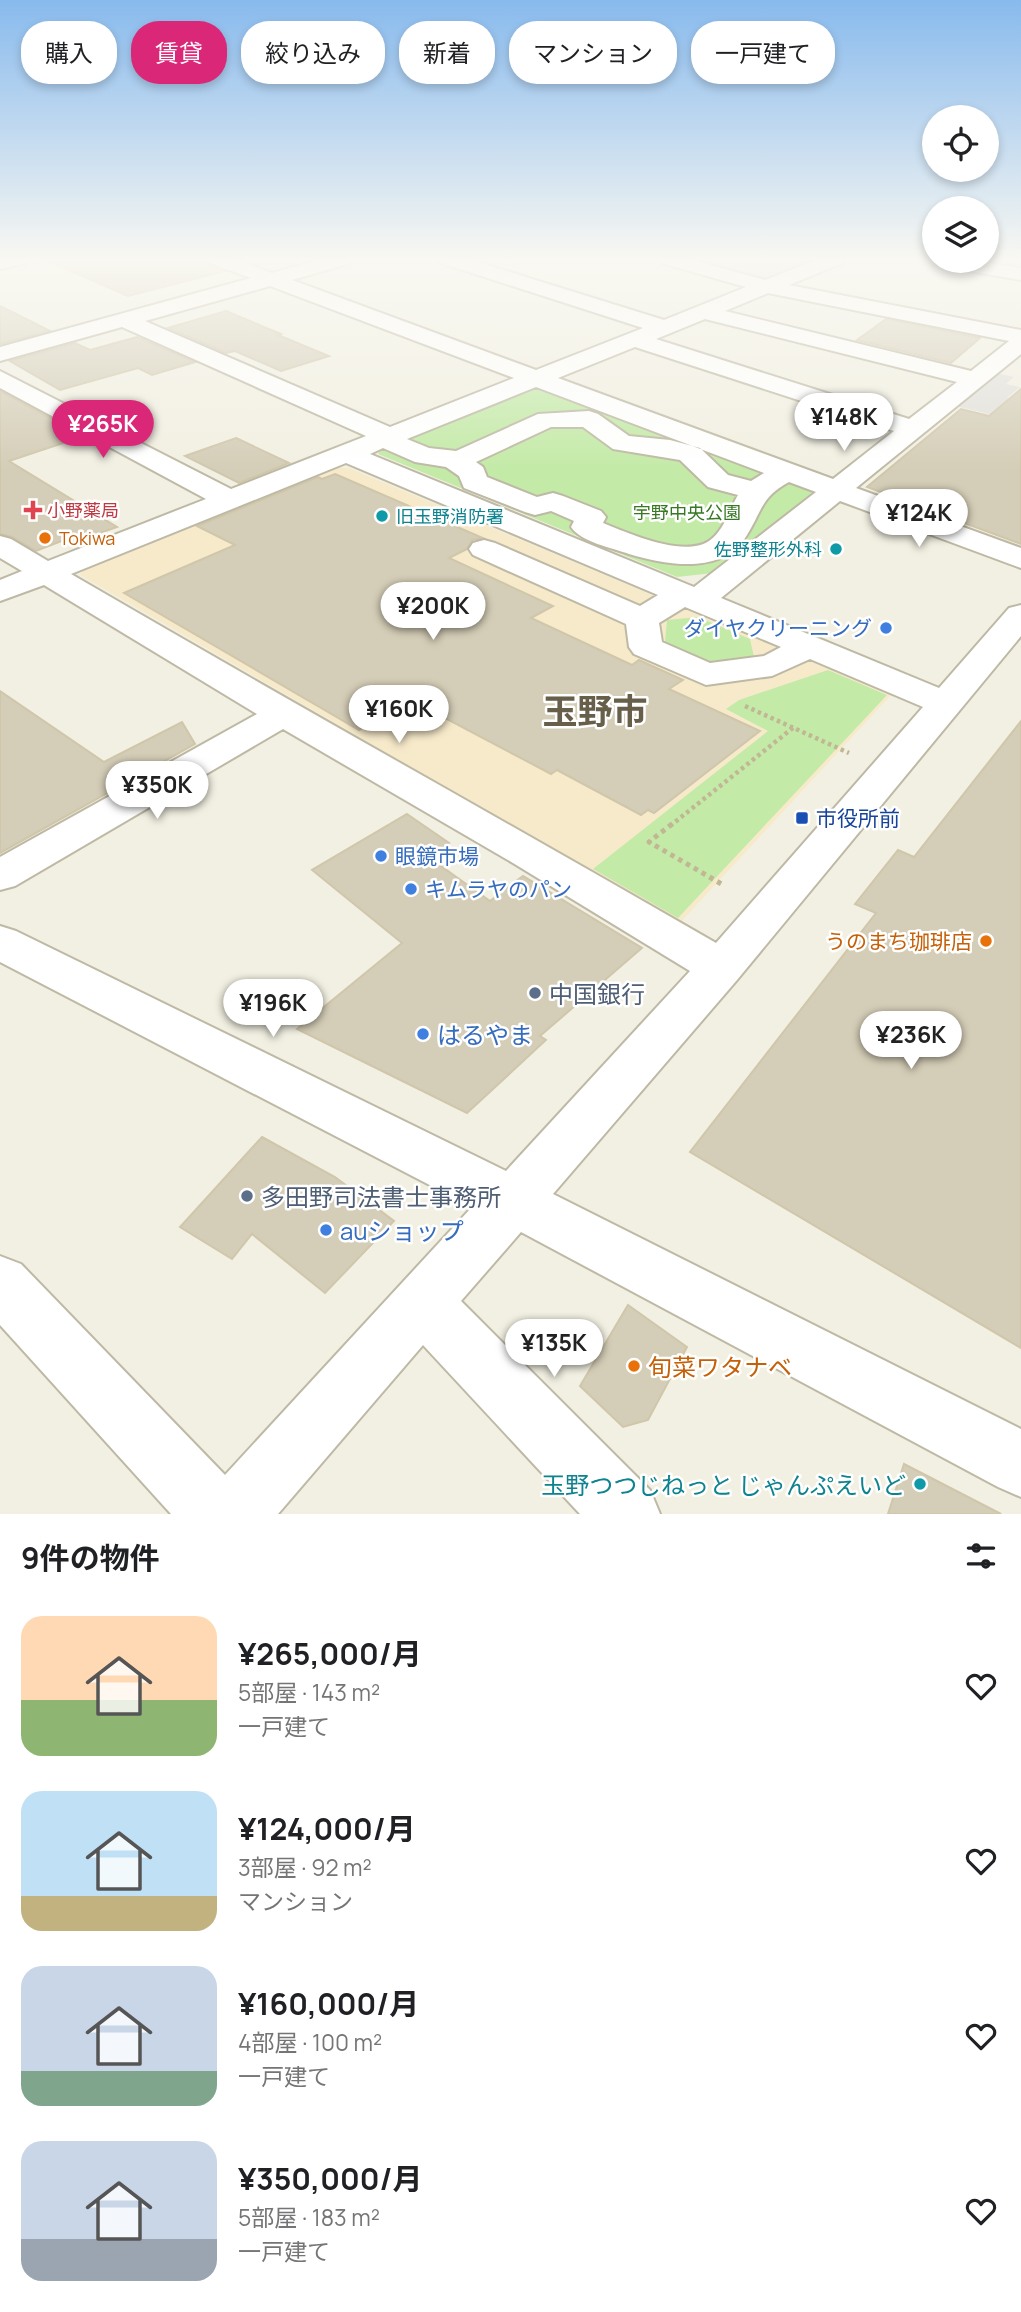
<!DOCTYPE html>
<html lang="ja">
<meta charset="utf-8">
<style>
body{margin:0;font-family:Manrope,"Noto Sans JP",sans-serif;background:#f2f2f2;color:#202124;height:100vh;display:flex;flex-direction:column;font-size:26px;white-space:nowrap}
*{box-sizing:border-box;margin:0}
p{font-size:23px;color:#757577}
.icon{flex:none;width:38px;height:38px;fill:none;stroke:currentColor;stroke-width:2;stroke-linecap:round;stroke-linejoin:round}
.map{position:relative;height:1514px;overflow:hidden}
.panel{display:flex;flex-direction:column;background:#fff;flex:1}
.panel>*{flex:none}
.hud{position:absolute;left:21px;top:21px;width:980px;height:63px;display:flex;gap:14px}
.controls{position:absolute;left:922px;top:105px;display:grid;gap:14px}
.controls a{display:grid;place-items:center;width:77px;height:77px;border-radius:50%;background:#fff;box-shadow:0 4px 10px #0003;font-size:35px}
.price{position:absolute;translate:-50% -60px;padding:0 16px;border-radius:24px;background:#fff;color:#222;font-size:23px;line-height:46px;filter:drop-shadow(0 2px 4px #0008)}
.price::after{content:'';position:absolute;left:50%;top:42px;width:21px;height:16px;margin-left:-10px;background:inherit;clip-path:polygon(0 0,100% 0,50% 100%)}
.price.active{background:#db2777;color:#fff}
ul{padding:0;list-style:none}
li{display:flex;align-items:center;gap:21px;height:175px;padding:0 21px}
li span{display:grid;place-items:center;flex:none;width:196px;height:140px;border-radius:21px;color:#555}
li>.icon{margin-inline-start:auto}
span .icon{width:84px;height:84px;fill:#fffc;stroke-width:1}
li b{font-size:30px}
h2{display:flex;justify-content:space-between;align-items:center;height:84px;padding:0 21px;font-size:30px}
.tag{padding:0 24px;border-radius:28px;background:#fff;box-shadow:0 4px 10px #0003;font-size:24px;line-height:63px}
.tag.active{background:#db2777;color:#fff}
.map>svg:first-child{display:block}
.commercial{fill:#f7eacb}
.industrial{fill:#e4e0d7}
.green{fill:#c3eaa7}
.parking{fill:#e2e0db}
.building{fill:#d4cdb7;stroke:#d0c6aa;stroke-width:2}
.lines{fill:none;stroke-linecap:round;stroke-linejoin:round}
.minor-casing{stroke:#beb9a4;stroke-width:4}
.path-far1{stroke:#c1b794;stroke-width:4.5;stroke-dasharray:3.5 3.5;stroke-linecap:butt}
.path{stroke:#c1b794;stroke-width:5;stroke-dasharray:4.5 4.5;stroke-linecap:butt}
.minor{fill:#fff;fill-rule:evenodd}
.health-dot{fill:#e0444e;stroke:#fff;stroke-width:2.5}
.culture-dot{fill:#0f9aa8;stroke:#fff;stroke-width:2.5}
.food-dot{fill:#e8710a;stroke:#fff;stroke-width:2.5}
.shop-dot{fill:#3f7fe0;stroke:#fff;stroke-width:2.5}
.transit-dot{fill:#1a4fb4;stroke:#fff;stroke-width:2.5}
.service-dot{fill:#5c6f8a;stroke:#fff;stroke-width:2.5}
.labels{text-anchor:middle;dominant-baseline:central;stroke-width:5;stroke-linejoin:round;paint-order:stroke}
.far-health-label{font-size:18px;fill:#be3a42;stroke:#fff;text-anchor:start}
.far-park-label{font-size:18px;fill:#387823;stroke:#fff}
.far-culture-label{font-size:18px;fill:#0d838f;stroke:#fff;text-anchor:start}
.far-food-label{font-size:18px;fill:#c56008;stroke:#fff;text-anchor:start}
.shop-label{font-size:21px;fill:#366cbe;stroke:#fff;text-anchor:start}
.transit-label{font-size:21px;fill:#164399;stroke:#fff;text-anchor:start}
.food-label{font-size:21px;fill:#c56008;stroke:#fff;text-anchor:end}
.near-service-label{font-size:24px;fill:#4e5e75;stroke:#fff;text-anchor:start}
.near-shop-label{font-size:24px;fill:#366cbe;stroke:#fff;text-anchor:start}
.near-food-label{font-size:24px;fill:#c56008;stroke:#fff;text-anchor:start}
.near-culture-label{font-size:24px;fill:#0d838f;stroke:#fff;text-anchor:end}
.town-label{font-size:35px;font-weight:bold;fill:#675f49;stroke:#fff}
</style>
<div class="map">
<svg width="1021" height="1514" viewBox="0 0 1021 1514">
<rect width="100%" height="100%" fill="#f2f0e2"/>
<!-- commercial -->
<polygon class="commercial" points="328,468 349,468 891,695 680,923 80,575 85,565"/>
<!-- industrial -->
<polygon class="industrial" points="683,259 819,259 768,279 756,279"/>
<!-- green -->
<g class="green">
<polygon points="523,389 542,389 811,490 811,496 713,573 677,577 378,454 381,447"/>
<polygon points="698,617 750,639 754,657 715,664 665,642 667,620"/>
<polygon points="828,670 887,695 678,918 593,869 768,731 726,709 739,700"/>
</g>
<!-- parking -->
<polygon class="parking" points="997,373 1014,377 1006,384 1020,387 1007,398 1021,402 1021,422 956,406"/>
<!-- building -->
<g class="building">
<polygon points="43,259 204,259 209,265 225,271 128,296"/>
<polygon points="0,306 50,331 0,344"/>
<polygon points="226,311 281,334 278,335 329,356 281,371 235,351 226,353 168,328"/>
<polygon points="886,319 980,338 951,363 857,340"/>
<polygon points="137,337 195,362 152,375 138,368 60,390 10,361 75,343 90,350"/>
<polygon points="1021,389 1021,544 867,487 961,409 989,416"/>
<polygon points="0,391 84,436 9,461 117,527 83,539 77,535 36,551 12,537 0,534"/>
<polygon points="236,438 289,463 239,483 185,456"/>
<polygon points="335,474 483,538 472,540 467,549 449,558 553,606 531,618 632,665 639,660 683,680 669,689 760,731 654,813 648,810 641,815 557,770 551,774 411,700 359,730 124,593 235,545 197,526 318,477 322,479"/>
<polygon points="0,691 104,762 182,722 195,744 0,853"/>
<polygon points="1021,721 1021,1348 690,1152 876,913 855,904 898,850 914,857"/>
<polygon points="407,814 449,843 427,856 490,901 523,876 642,948 540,1036 546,1040 467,1113 297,1029 402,943 312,870"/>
<polygon points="262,1137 335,1177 394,1221 325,1293 252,1234 232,1259 180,1227"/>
<polygon points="628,1305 687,1347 648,1420 623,1427 580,1386"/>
<polygon points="904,1464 1001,1514 888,1514"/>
</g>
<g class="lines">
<defs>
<g id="minor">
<polygon points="0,259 29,259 26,263 0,269"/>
<path d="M207,259h28l37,14 50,-14h32l-3,4 -59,17 244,90 107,-42 -202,-65 -3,-4h30l196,61 82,-33 -85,-24 -3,-4h31l76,21 54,-21h27l-3,4 -54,22 232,45v24l-165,134 165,60v20l-181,-67 -119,97 218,90 70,-80 12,-3v31l-284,344 -184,214 468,235v68l-23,-10 -477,-255 -60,69 189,189 10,24h-80l-157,-169 -145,169h-107l-171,-189v-69l21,8 204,211 247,-268 -472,-245v-36l16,5 490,240 184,-200 -177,-108 -230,-134 -268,157 -15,4v-33l257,-143 -213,-129 -44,16v-21l22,-9 -22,-13v-22l11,3 37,22 158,-62 -206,-111v-17l231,118 135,-53 -244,-109 -122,34v-14l251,-69 -41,-15zM270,286l244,92 -124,49 -245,-106zM768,293l241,48 -38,30 -246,-60zM705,319l252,63 -48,37 -253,-80zM635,347l259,84 -61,48 -275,-101zM536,387l228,86 -13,8 -23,-6 -28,-27 -30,-8 -41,-4 -31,-22 -9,-3 -51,3 -82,37 -27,-3 -22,-9zM551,427h32l30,22 67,11 28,27 30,8c-9,15 -14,36 -29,46 -26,17 -81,-8 -106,-18l3,-6 -5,-6 -38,-15 -10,-3 -16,4 -50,-20 -4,-10 -7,-5zM383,448l32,14 31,5 13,9 5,12 61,24 10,3 16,-4 23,10 -3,6c10,15 41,21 58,27 38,11 93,22 118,-19 15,-24 14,-38 42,-53l27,10 -122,95 -324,-133zM346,463l312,132 -18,11 -145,-63 -11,-3 -11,3 -4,6 4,6 153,69 3,23 5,7 72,31 66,-9 38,-17 113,48 -207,236c-215,-124 -431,-244 -645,-369zM685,607l96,40 -17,9 -54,7 -48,-21 -3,-19z"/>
<polygon points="936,261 979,261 1021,268 1021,280 946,267"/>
</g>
</defs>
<!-- minor casing -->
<use href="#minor" class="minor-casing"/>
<!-- path-far1 -->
<g class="path-far1">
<polyline points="745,706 849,753"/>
<polyline points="670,826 794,727"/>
</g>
<!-- path -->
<polyline class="path" points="672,824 649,842 725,886"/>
<!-- minor -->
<use href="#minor" class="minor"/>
</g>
<!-- sky -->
<linearGradient id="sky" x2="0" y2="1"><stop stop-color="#88baed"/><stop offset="0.55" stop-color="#f9f8f2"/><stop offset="1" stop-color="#f9f8f2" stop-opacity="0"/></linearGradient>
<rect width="1021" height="471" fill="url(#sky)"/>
<!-- markers -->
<path class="health-dot" d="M29.5 499.5h7v7h7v7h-7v7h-7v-7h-7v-7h7z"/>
<g class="culture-dot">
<circle cx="382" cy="516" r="7"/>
<circle cx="836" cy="549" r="7"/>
<circle cx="920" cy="1484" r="7"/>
</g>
<g class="food-dot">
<circle cx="45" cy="538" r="7"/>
<circle cx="986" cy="941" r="7"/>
<circle cx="634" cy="1366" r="7"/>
</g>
<g class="shop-dot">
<circle cx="886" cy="628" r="7"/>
<circle cx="381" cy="856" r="7"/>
<circle cx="411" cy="889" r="7"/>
<circle cx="423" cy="1034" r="7"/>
<circle cx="326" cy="1230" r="7"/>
</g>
<rect class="transit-dot" x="795" y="811" width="14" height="14" rx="3.5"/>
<g class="service-dot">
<circle cx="535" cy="993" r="7"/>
<circle cx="247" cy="1196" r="7"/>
</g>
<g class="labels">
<!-- far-health labels -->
<g class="far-health-label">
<text x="47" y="510">小野薬局</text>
</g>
<!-- far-park labels -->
<g class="far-park-label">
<text x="687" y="512">宇野中央公園</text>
</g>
<!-- far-culture labels -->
<g class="far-culture-label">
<text x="396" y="516">旧玉野消防署</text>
<text x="822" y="549" text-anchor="end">佐野整形外科</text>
</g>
<!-- far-food labels -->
<g class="far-food-label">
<text x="59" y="538">Tokiwa</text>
</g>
<!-- shop labels -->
<g class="shop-label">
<text x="872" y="628" text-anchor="end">ダイヤクリーニング</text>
<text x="395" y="856">眼鏡市場</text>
<text x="425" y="889">キムラヤのパン</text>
</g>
<!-- transit labels -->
<g class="transit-label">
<text x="816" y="818">市役所前</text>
</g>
<!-- food labels -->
<g class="food-label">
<text x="972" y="941">うのまち珈琲店</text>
</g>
<!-- near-service labels -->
<g class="near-service-label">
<text x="549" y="993">中国銀行</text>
<text x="261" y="1196">多田野司法書士事務所</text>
</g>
<!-- near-shop labels -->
<g class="near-shop-label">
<text x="437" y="1034">はるやま</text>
<text x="340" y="1230">auショップ</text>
</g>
<!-- near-food labels -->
<g class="near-food-label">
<text x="648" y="1366">旬菜ワタナベ</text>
</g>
<!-- near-culture labels -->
<g class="near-culture-label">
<text x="906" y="1484">玉野つつじねっと じゃんぷえいど</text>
</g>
<!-- town labels -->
<g class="town-label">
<text x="595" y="711">玉野市</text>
</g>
</g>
</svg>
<div class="controls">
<a><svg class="icon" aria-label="locate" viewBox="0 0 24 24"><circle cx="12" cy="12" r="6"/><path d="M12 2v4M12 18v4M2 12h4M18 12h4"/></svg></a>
<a><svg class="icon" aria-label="layers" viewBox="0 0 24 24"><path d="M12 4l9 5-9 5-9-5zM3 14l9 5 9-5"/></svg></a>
</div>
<b class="price" style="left:844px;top:453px">¥148K</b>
<b class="price active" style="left:103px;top:460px">¥265K</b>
<b class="price" style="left:919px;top:549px">¥124K</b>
<b class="price" style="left:433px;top:642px">¥200K</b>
<b class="price" style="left:399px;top:745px">¥160K</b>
<b class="price" style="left:157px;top:821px">¥350K</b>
<b class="price" style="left:273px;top:1039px">¥196K</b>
<b class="price" style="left:911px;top:1071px">¥236K</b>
<b class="price" style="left:554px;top:1379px">¥135K</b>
<div class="hud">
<a class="tag">購入</a>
<a class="tag active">賃貸</a>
<a class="tag">絞り込み</a>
<a class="tag">新着</a>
<a class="tag">マンション</a>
<a class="tag">一戸建て</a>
</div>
</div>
<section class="panel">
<h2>9件の物件<svg class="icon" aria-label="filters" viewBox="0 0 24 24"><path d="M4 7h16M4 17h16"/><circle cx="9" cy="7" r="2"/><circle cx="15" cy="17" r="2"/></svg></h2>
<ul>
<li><span style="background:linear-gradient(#ffd9b3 60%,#8fb573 0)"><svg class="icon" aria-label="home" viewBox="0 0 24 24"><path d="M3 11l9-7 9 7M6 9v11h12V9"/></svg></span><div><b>¥265,000/月</b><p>5部屋 · 143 m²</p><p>一戸建て</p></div><svg class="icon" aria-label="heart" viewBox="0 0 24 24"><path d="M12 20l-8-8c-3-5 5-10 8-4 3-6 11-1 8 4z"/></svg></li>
<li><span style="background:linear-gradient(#bfe0f5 75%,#c2b280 0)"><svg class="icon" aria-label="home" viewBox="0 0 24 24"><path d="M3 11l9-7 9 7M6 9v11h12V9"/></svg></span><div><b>¥124,000/月</b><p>3部屋 · 92 m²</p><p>マンション</p></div><svg class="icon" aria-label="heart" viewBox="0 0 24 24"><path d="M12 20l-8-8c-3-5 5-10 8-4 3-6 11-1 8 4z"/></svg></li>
<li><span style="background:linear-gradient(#c9d6e8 75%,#7fa58c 0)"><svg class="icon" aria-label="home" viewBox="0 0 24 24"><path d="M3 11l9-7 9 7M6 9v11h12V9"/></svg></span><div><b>¥160,000/月</b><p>4部屋 · 100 m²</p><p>一戸建て</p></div><svg class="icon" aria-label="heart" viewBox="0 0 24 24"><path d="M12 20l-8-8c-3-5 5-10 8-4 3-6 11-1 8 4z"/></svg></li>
<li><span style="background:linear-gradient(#c9d6e8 70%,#9aa5b1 0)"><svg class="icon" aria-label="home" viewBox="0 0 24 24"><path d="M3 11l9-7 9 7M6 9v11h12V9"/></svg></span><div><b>¥350,000/月</b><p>5部屋 · 183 m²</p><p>一戸建て</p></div><svg class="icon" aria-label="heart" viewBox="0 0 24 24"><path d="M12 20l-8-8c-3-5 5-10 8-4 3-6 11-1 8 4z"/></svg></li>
</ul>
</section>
